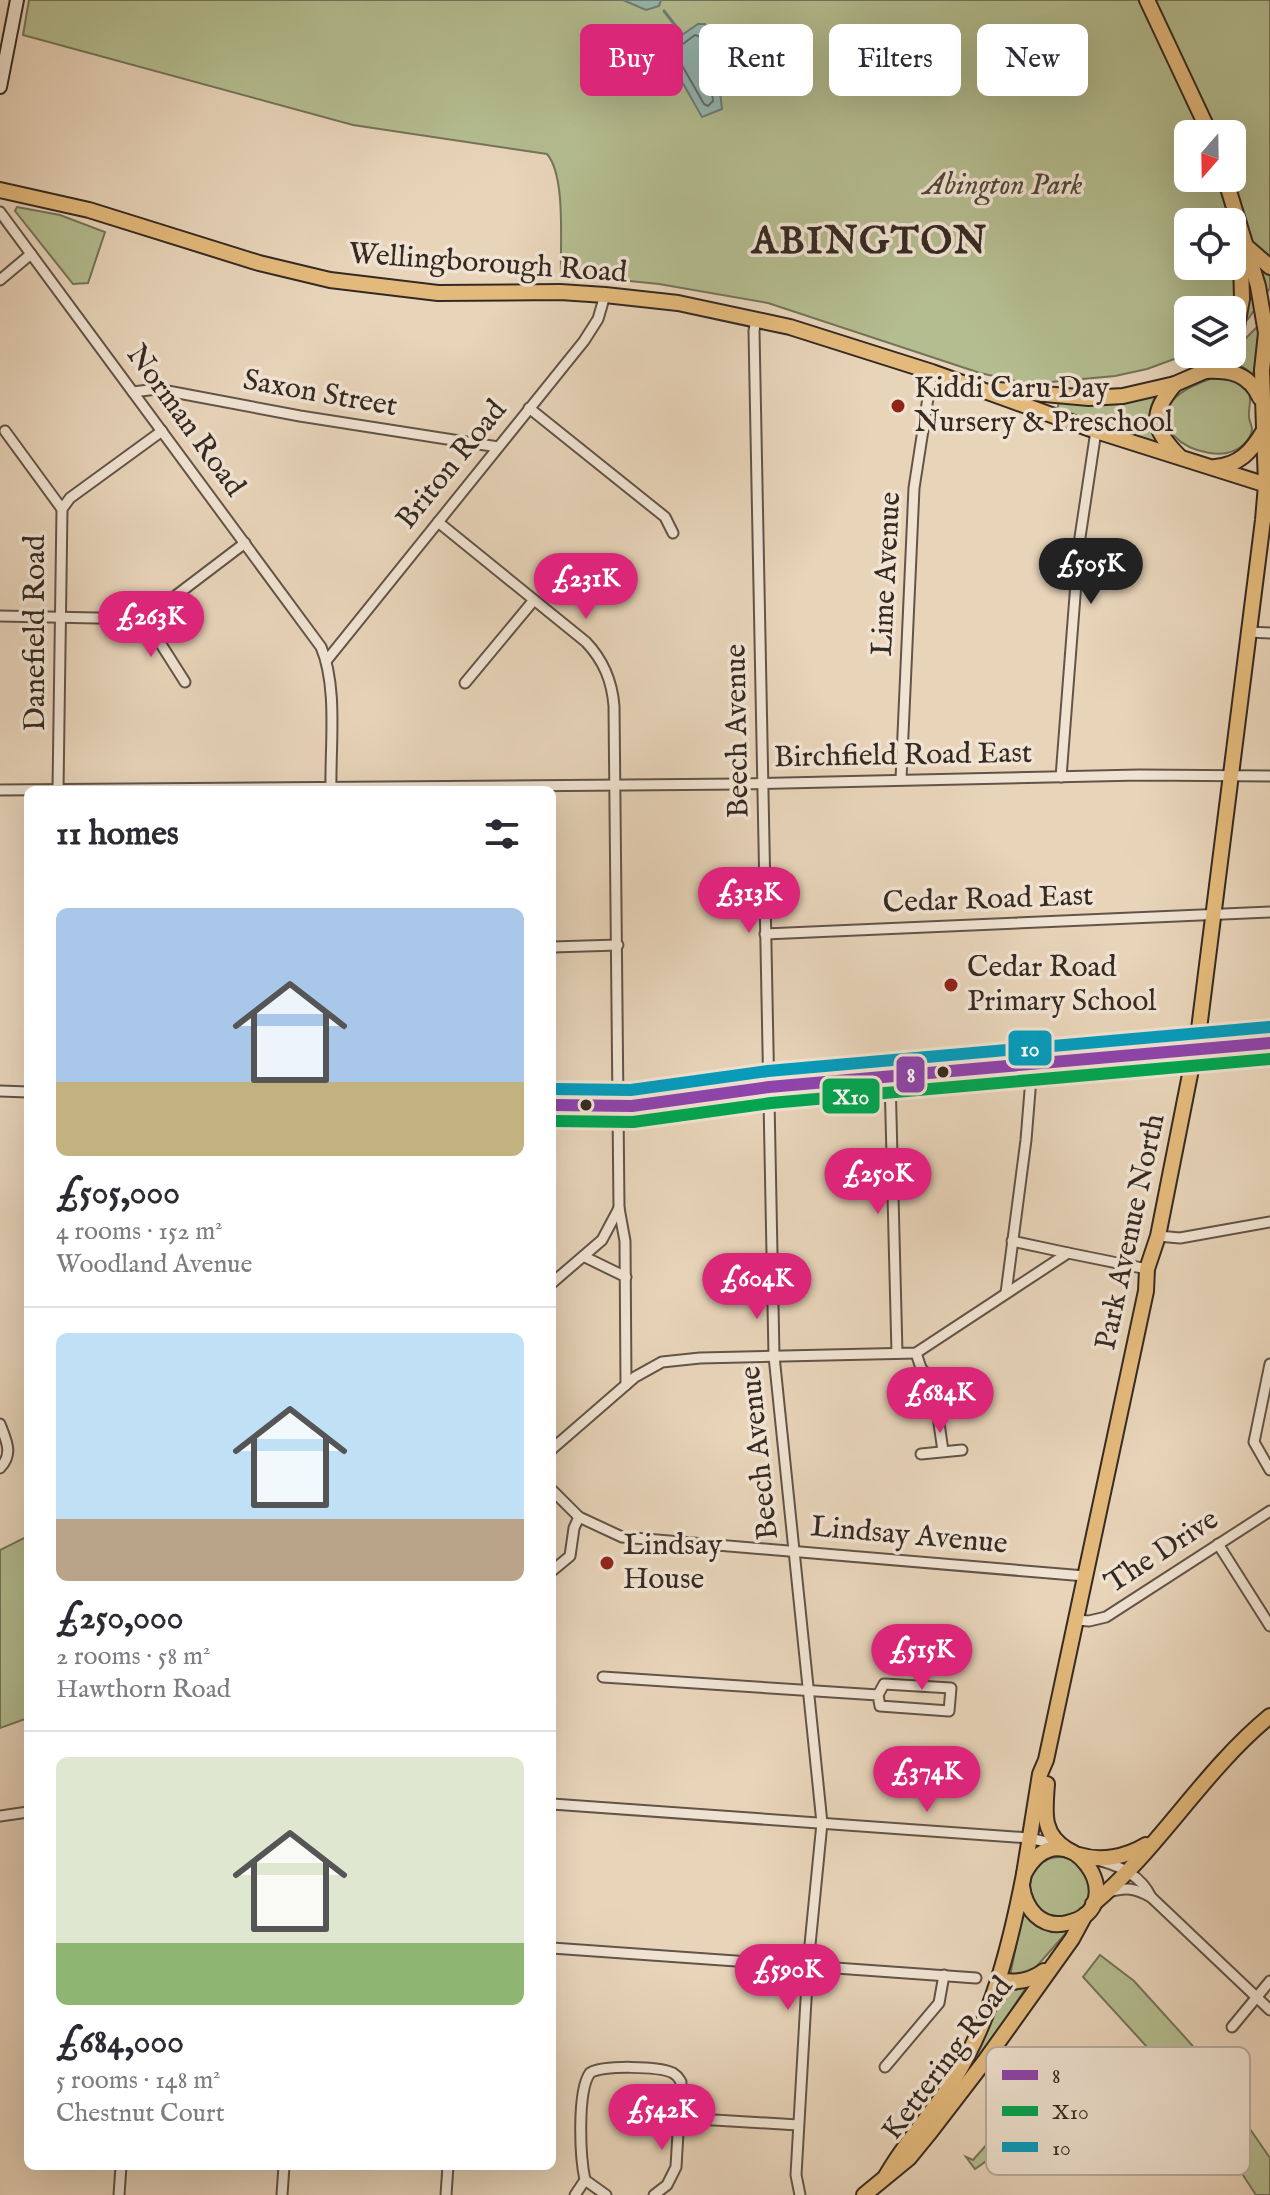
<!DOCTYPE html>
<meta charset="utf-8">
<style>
body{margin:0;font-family:"IM FELL English",serif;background:#f7f7f7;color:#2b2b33;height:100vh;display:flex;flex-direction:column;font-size:30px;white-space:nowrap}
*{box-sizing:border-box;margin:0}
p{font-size:26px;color:#7c7c81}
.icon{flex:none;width:44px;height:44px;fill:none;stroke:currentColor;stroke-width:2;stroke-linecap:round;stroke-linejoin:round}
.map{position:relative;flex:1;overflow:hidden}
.drawer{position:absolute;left:24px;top:786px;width:532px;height:1384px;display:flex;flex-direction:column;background:#fff;border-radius:12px;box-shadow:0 8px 32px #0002}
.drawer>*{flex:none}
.guide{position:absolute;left:580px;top:24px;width:570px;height:72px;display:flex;gap:16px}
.needle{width:52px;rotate:200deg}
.tools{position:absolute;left:1174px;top:120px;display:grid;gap:16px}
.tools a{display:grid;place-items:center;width:72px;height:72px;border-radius:12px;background:#fff;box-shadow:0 8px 32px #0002;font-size:40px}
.price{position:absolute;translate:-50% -68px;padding:0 18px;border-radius:28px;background:#db2777;color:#fff;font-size:26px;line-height:52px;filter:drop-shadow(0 2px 4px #0008)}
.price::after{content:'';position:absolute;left:50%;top:48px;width:24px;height:18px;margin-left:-12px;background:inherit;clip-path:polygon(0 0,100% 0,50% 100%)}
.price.selected{background:#222;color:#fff}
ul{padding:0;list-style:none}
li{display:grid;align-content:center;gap:16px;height:424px;padding:0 32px}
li+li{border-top:2px solid #e1e1e2}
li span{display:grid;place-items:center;height:248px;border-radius:12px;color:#555}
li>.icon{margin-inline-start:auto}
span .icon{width:144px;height:144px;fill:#fffc;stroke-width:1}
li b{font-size:34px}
h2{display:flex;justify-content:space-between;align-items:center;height:96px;padding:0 32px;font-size:34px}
.chip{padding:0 28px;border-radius:12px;background:#fff;box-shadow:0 8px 32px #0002;font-size:28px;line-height:72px}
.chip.selected{background:#db2777;color:#fff}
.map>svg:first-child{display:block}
.green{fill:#b4bd90;stroke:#74745a;stroke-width:2;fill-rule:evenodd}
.water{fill:#97b8b2;stroke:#707f79;stroke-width:2}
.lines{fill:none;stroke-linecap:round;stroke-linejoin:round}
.shore{stroke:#66716a;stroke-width:2}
.stream{stroke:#707f79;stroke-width:3}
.street-casing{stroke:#625448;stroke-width:13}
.secondary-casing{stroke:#352a23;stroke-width:16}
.primary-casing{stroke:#352a23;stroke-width:18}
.street{stroke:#f0e3d2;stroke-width:9}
.secondary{stroke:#f0e3d2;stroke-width:12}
.primary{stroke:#e4ba7c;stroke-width:14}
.bus-1-casing{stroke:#f0e3d2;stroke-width:18}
.bus-2-casing{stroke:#f0e3d2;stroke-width:18}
.bus-3-casing{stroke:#f0e3d2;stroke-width:18}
.bus-1{stroke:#8e44ad;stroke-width:12}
.bus-2{stroke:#00a651;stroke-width:12}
.bus-3{stroke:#059cbd;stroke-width:12}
.poi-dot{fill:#8f2418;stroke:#f0e3d2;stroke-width:3}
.bus-dot{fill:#352a23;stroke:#f0e3d2;stroke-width:3}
.labels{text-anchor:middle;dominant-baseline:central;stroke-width:7;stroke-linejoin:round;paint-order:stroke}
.park-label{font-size:30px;font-style:italic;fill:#4e4739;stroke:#f0e3d2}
.street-label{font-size:30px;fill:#352a23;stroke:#f0e3d2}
.poi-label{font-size:30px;fill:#352a23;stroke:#f0e3d2;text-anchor:start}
.district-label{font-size:38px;font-weight:bold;letter-spacing:2px;fill:#352a23;stroke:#f0e3d2}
.key{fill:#f0e3d2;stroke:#b8ac9e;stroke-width:2}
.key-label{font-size:22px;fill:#352a23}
.line-badge{stroke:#f0e3d2;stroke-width:3}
.badge-label{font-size:22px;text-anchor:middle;font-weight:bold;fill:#fff}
</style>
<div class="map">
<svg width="1270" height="2195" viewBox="0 0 1270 2195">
<rect width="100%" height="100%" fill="#e8d4b9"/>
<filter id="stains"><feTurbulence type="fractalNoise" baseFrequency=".0025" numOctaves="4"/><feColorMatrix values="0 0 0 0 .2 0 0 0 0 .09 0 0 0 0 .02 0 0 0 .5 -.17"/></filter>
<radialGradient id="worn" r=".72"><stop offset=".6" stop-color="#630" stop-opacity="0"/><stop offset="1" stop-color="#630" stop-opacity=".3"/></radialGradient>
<!-- green -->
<g class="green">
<path d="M29,0h1241v288l-22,31 -16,13v-22h-44v44l-41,15 -32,7 -86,8 -49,-11 -212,-70 -109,-19 -98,-10c-1,-31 5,-98 -14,-120l-194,-29 -330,-90zM1188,134h44v44h-44zM1188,222h44v44h-44z"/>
<polygon points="17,207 60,215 105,232 88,283 73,284 15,211"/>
<polygon points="1258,326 1259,344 1253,374 1237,363 1223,361"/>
<path d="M1219,376l12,2 18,15c3,9 -1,15 0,24 0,4 3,8 3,12 0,6 -5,13 -9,16 -34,32 -142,-33 -24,-69z"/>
<path d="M1158,392c-12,18 -11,35 2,52l-103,-34 2,-8 26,2z"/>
<polygon points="28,1536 28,1718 0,1728 0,1550"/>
<circle cx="1060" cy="1887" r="30"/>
<polygon points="1023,1911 1065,1929 1066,1933 1030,1974 1010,1976"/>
<polygon points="1100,1955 1134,1981 1192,2045 1270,2158 1270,2195 1256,2195 1190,2094 1083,1977"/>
<polygon points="1006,1986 1027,1986 978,2062 973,2058"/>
<polygon points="996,2134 998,2136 993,2142 1000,2151 975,2169 966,2157 973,2160"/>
</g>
<!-- water -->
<g class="water">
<polygon points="623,0 661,0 659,6 646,10"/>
<polygon points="698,24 705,24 716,57 722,109 702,117 663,48"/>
</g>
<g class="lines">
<!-- shore -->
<polygon class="shore" points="695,35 701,37 708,59 713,101 708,106 704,104 675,53 676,49"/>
<!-- stream -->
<polyline class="stream" points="664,11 682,34"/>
<defs>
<g id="street">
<path d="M0,212l321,435c17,40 9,99 10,142"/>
<polyline points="0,280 31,254"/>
<polyline points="756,319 754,331 774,1356 822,1823 808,1965 796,2175 800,2195"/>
<polyline points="133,392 157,389 300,416 498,447"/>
<polyline points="529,408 665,517 673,533"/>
<polyline points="5,431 62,509"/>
<path d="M438,522l148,120c18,19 26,39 28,64l5,502 6,33 1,144"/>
<polyline points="0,616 145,619 245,543"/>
<polyline points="145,619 185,682"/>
<polyline points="1249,632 1270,633"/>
<polyline points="327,660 584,341 598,319 605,295"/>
<polyline points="465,683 534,600"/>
<polyline points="1061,777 1079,544 1096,431"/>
<polyline points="901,779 914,488 932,372"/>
<polyline points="0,790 742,784 1139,775 1270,776"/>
<polyline points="58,790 62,509 70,498 162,431"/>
<polyline points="765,934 1270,912"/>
<polyline points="552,947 618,945"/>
<polyline points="890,1077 897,1353"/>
<polyline points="0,1091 28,1092"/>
<polyline points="552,1105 632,1106 769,1087 1270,1043"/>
<polyline points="1158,1236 1180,1238 1270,1222"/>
<polyline points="1012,1241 1068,1253"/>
<polyline points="585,1257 626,1277"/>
<polyline points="552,1283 602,1240 619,1208"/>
<polyline points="1006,1293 1026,1140 1032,1066"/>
<polyline points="916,1353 921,1368 933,1382 943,1451"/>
<polyline points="1270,1364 1254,1442 1270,1470"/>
<path d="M0,1424c6,16 14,30 0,44"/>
<polyline points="552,1449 635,1377 662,1362 700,1358 916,1353 1068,1253 1147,1269"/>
<polyline points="921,1454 962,1450"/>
<polyline points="552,1490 579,1517 622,1537 1085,1576"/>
<polyline points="1218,1544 1270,1626"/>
<polyline points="552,1571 570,1556 574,1528 579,1517"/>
<polyline points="1077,1620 1089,1621 1106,1617 1270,1511"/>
<polyline points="603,1677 878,1695 884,1684 951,1688 949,1711 880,1706 878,1695"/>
<polyline points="552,1804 1029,1838 1059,1845"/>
<polyline points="0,1816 28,1812"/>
<path d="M1101,1861c21,6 40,15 50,36"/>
<path d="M1109,1892c17,-5 26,-4 42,5l119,113"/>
<polyline points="552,1948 976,1978"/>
<polyline points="1232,2027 1270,1981"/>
<polyline points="885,2067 939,2003 944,1975"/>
<polyline points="681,2118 798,2125"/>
<polyline points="585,2180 606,2195"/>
<polyline points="119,2195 121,2166"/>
<polyline points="282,2195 284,2166"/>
<polyline points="446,2195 448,2166"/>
<path d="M575,2195l10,-15c-5,-23 -8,-89 5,-107 13,-8 69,-7 83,0 5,3 5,4 8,9l-5,85 -9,18 -13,10"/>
</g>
<polyline id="secondary" points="0,87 17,0"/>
<g id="primary">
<polyline points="1147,0 1210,134"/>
<polyline points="0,190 89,210 259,263 330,280 438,293 560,292 605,295 678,303 790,327 932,372 1096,431 1270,486"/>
<polyline points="1247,247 1270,267"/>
<polyline points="1234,343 1242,299 1241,260 1243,248"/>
<path d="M1205,371c25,-1 44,2 55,27"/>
<path d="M1175,384c-25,30 -24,44 4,72"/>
<polyline points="998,390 1089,398 1123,396 1175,384 1205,371 1223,354"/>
<path d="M1215,467c24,-2 36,-15 48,-35"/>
<path d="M1047,1784c-2,28 -6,50 21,66"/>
<path d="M1079,1855c22,7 47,2 67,-10"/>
<polyline points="1024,1874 1040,1774 1046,1760 1146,1291 1147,1269 1158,1236 1199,1029 1263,520 1266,485 1262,370 1266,333 1258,286 1225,178"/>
<path d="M1093,1904c66,-55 110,-133 177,-188"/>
<path d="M999,1980c17,4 31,1 45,-9"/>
<path d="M886,2176c19,-34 46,-62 67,-95 39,-63 57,-135 71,-207 40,-74 114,34 43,49 -26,6 -42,-14 -45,-37"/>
<polyline points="864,2195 909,2158 931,2131 984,2062 1072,1939 1085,1915"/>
</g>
</defs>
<!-- street casing -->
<use href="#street" class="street-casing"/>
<!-- secondary casing -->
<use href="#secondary" class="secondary-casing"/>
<!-- primary casing -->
<use href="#primary" class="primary-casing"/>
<!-- street -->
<use href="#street" class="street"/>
<!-- secondary -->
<use href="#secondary" class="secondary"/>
<!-- primary -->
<use href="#primary" class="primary"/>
<defs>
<polyline id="bus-1" points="552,1105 632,1106 769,1087 1270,1043"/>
<polyline id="bus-2" points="552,1121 633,1122 771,1103 1270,1059"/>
<polyline id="bus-3" points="552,1089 631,1090 768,1071 1269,1027"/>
</defs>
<!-- bus-1 casing -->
<use href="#bus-1" class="bus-1-casing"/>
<!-- bus-2 casing -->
<use href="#bus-2" class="bus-2-casing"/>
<!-- bus-3 casing -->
<use href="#bus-3" class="bus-3-casing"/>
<!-- bus-1 -->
<use href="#bus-1" class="bus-1"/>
<!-- bus-2 -->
<use href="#bus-2" class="bus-2"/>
<!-- bus-3 -->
<use href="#bus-3" class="bus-3"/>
</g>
<!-- markers -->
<g class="poi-dot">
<circle cx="898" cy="406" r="8"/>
<circle cx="951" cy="985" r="8"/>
<circle cx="607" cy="1563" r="8"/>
</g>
<g class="bus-dot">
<circle cx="943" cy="1072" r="7"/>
<circle cx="586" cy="1105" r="7"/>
</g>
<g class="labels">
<!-- park labels -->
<g class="park-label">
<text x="1003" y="186">Abington Park</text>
</g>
<!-- street labels -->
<g class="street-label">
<text transform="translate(488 264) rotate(4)">Wellingborough Road</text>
<text transform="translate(320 394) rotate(10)">Saxon Street</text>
<text transform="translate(185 421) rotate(54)">Norman Road</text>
<text transform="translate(452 465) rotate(-51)">Briton Road</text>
<text transform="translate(887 574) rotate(-87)">Lime Avenue</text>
<text transform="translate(36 633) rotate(-90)">Danefield Road</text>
<text transform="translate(738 731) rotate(-91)">Beech Avenue</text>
<text transform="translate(903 756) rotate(-1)">Birchfield Road East</text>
<text transform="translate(988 900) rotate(-2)">Cedar Road East</text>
<text transform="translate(1131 1232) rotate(-78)">Park Avenue North</text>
<text transform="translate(760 1453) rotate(-96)">Beech Avenue</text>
<text transform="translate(909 1536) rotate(5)">Lindsay Avenue</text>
<text transform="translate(1162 1552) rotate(-33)">The Drive</text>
<text transform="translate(948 2059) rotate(-53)">Kettering Road</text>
</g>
<!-- poi labels -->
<g class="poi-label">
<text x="914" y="389">Kiddi Caru Day<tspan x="914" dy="34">Nursery &amp; Preschool</tspan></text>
<text x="967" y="968">Cedar Road<tspan x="967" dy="34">Primary School</tspan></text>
<text x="623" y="1546">Lindsay<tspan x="623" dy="34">House</tspan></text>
</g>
<!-- district labels -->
<g class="district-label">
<text x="870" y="243">ABINGTON</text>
</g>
</g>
<!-- legend -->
<rect x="986" y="2047" width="264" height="128" rx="12" class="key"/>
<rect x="1002" y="2070" width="36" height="10" fill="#8e44ad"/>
<rect x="1002" y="2106" width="36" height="10" fill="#00a651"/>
<rect x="1002" y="2142" width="36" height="10" fill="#059cbd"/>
<g class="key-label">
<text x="1052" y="2083">8</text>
<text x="1052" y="2119">X10</text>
<text x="1052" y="2155">10</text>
</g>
<g class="line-badge">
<rect x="1007" y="1029" width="46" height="38" rx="8" fill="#059cbd"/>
<rect x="895" y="1055" width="31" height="39" rx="8" fill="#8e44ad"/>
<rect x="821" y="1077" width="60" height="38" rx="8" fill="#00a651"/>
</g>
<g class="badge-label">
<text x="1030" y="1056">10</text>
<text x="911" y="1082">8</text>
<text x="851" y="1104">X10</text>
</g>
<rect width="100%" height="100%" filter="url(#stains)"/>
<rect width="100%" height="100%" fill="url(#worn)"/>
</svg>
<div class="tools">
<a><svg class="needle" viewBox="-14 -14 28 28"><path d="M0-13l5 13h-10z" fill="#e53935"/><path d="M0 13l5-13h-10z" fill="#7c7c81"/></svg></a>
<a><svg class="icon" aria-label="locate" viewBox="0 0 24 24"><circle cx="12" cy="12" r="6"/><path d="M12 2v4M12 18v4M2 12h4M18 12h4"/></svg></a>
<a><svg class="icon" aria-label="layers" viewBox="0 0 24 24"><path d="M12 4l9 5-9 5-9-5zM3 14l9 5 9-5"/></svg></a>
</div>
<b class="price selected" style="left:1091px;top:606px">£505K</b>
<b class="price" style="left:586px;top:621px">£231K</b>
<b class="price" style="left:151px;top:659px">£263K</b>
<b class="price" style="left:749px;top:935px">£313K</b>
<b class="price" style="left:878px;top:1216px">£250K</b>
<b class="price" style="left:757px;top:1321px">£604K</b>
<b class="price" style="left:940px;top:1435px">£684K</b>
<b class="price" style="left:922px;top:1692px">£515K</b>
<b class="price" style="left:927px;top:1814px">£374K</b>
<b class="price" style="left:788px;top:2012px">£590K</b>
<b class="price" style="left:662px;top:2152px">£542K</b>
<div class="guide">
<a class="chip selected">Buy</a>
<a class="chip">Rent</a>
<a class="chip">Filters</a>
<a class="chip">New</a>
</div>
<section class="drawer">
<h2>11 homes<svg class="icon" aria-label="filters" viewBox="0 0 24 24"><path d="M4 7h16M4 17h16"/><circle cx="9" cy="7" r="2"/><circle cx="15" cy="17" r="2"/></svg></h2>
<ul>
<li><span style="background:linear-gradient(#a9c7e8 70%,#c2b280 0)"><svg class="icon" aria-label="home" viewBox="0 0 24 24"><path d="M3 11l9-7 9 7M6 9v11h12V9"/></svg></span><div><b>£505,000</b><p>4 rooms · 152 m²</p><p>Woodland Avenue</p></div></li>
<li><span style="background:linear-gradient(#bfe0f5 75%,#b9a48a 0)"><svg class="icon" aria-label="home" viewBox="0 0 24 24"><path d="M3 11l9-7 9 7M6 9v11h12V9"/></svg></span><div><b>£250,000</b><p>2 rooms · 58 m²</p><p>Hawthorn Road</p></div></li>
<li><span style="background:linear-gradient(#dfe7d0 75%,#8fb573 0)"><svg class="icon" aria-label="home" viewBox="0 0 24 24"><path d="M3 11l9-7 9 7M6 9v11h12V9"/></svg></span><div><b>£684,000</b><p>5 rooms · 148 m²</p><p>Chestnut Court</p></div></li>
</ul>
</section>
</div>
